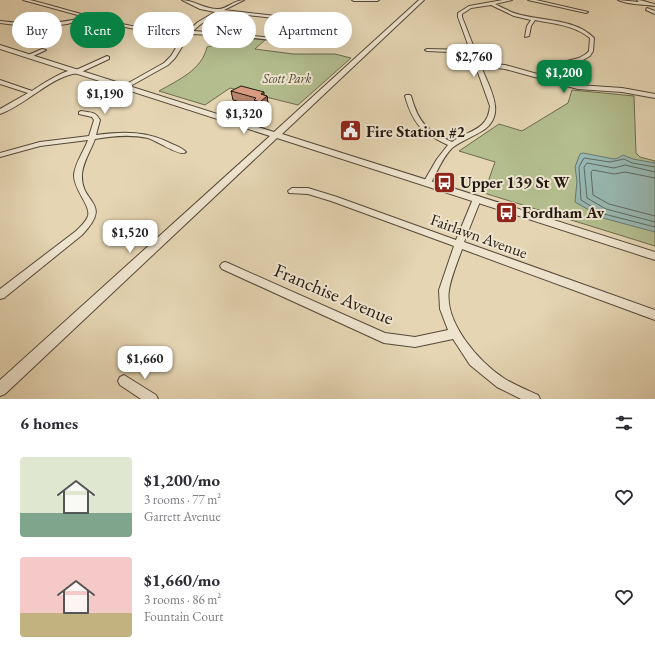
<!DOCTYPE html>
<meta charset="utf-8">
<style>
body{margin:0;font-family:"EB Garamond",serif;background:#f7f7f7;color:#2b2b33;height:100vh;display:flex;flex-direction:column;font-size:15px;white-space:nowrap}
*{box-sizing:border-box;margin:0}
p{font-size:13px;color:#7c7c81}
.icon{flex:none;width:22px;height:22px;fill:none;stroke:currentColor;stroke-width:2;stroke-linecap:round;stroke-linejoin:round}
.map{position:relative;height:399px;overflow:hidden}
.panel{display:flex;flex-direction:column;background:#fff;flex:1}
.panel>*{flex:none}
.top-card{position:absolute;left:12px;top:12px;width:400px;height:36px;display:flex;gap:8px}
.price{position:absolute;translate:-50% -34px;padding:0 9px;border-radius:8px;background:#fff;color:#222;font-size:13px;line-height:26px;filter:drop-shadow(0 1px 2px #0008)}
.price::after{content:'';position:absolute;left:50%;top:24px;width:12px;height:9px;margin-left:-6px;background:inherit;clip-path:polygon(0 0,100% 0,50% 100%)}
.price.current{background:#0b8043;color:#fff}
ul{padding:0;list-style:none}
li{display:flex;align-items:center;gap:12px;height:100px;padding:0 20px}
li span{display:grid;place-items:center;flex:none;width:112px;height:80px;border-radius:4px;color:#555}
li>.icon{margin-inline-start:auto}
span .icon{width:48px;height:48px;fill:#fffc;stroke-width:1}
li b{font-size:17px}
h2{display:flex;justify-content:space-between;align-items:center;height:48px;padding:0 20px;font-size:17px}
.chip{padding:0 14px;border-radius:18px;background:#fff;box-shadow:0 4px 16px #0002;font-size:14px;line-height:36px}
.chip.current{background:#0b8043;color:#fff}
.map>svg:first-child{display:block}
.green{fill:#b3bd8e;stroke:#6c6b4f}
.water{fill:#97b8b2;stroke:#697871}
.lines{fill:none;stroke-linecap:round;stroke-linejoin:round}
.shore{stroke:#5e6861;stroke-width:1}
.minor-casing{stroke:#544839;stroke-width:2}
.tertiary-casing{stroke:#544839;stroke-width:2}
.minor{fill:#eee4ce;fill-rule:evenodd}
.tertiary{fill:#eee4ce;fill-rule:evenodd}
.wall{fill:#ba856f;stroke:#241910}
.shaded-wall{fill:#976c5a;stroke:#241910}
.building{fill:#d89b81;stroke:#241910}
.labels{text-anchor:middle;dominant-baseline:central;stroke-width:4;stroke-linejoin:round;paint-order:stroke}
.far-park-label{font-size:13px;font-style:italic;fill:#4f4a36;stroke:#eee4ce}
.poi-label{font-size:16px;font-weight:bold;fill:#241910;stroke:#eee4ce;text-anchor:start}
.street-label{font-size:16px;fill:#241910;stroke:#eee4ce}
.near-street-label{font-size:19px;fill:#241910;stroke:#eee4ce}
</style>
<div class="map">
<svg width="655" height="399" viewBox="0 0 655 399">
<rect width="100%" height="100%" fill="#e5d5b3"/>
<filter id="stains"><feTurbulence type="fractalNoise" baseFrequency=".005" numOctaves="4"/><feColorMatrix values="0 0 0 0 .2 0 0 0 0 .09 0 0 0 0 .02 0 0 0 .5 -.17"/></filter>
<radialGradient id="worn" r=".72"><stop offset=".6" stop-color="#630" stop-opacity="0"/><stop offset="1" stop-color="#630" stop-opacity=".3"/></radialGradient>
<!-- green -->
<g class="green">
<path d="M234,37l31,3 -10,9 38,5h42l16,4 -53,47 -68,-17 -25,17 -46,-14c19,-11 43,-21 48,-44l13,-3h7z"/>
<polygon points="572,90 634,96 636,153 640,157 655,161 655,246 484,193 495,162 459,151 499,124 522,131 568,103"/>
</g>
<!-- water -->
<polygon class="water" points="583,153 614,159 618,158 623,155 633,159 655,163 655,232 603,218 575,202 577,181 575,167 580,154"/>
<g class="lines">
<!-- shore -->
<g class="shore">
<polyline points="655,167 632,163 624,159 610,162 584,158 579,167 581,200 604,214 655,227"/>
<polyline points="655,172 625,165 614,168 587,163 584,167 587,198 606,209 655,222"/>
<polyline points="655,178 625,172 614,174 593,170 591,172 593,195 609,204 655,216"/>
</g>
<defs>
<g id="minor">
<path d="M23,0h7c36,9 71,21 108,27 16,3 33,3 50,4l10,-9 17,-10 -15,-3 -18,-9c11,0 22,9 35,9 9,1 17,-9 27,-9l-20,10 95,11 7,1 5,5 -12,14 -12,3 -71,-8 -46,-2 -15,24 -7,7 -43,24 -2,-1v-2l41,-23 7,-7 14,-23 -45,-3 -35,-7 -16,-5 -22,6 -22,3 -21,-1 -24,-3v-2c29,4 56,4 85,-4zM220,12l99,11 7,4 -11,12 -8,3 -71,-8 -43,-3 8,-7z"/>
<polygon points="352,0 379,0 377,1 354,1"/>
<path d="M503,0h9l-17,4c8,4 17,9 26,11 24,6 54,4 73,23l-1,13 -3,5 -7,4 -24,6 -13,11 32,8 44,3 33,6v4l-33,-6 -44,-3 -39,-10 -1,-1 -33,-9 -24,-3c8,22 27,49 1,65 -10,6 -21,10 -30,17 -10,10 -15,24 -22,37h-6l-1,-2 14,-24 11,-14c-26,-12 -35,-21 -43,-49l1,-1h4l1,1c8,28 15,33 41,46 16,-12 36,-11 38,-36l-19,-53 -44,-2 -2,-1 2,-1 43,1 -12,-33v-4l11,-7zM491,5l23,11 17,4 -4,6 -2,11 4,-1 2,-10 4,-6c20,4 39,5 55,18l-1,13 -3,3 -7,4 -24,6 -14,11 -36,-10 -25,-2 -18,-46v-3l9,-6z"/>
<polygon points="528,0 536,0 588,12 586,13"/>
<path d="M618,0l21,2 -2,-2c6,0 12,3 18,4v2c-12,-2 -26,-1 -37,-6z"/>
<polygon points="647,8 655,11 655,14 646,10"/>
<polygon points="42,49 46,50 31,57 26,56"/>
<path d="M107,56l2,1v2l-30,14c-27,2 -53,32 -79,41v-5l28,-16 -28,-9v-4l32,11c9,-6 35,-23 44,-21z"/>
<path d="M81,111c10,2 14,0 19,9l-4,15c27,-4 52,-4 76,9 5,2 10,4 14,8l-2,1c-6,2 -27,-12 -36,-15 -18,-4 -36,-2 -53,1 -4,11 -12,23 -13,35 -2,31 32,27 0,61l-78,63 -4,1v-10l76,-58c4,-4 10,-9 12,-15 3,-11 -14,-25 -14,-41 1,-12 10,-24 14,-35l-48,6 -40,11v-4l40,-11 49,-6 5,-16 -2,-3 -13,-3v-2z"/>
<path d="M292,188h16l29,9 119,43 17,-41 4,-3 3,1 1,2 -17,43 191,68v10l-193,-71c-4,12 -11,28 -13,41 -5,33 30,72 56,89 10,6 22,11 33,16l2,4h-19l-24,-12 -27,-22 -17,-26 -38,8 -31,-4 -162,-74 -2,-3 2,-3 3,-1 3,1 157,70 30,4 33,-7 -8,-21 -1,-19 15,-44 -123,-45 -23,-7 -19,-1 -1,-2z"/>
<polygon points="124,375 156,395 158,399 141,399 120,385 118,381 120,377"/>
</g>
<polygon id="tertiary" points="419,0 424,0 282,134 655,252 655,260 277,138 5,394 0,396 0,380 270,136 0,49 0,45 274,132"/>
</defs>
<!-- minor casing -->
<use href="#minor" class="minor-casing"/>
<!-- tertiary casing -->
<use href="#tertiary" class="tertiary-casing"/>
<!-- minor -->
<use href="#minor" class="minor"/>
<!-- tertiary -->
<use href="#tertiary" class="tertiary"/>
</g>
<!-- wall -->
<polygon class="wall" points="231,91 267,96 268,104 261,110 255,109 255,106 233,100"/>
<!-- shaded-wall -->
<polygon class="shaded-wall" points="264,92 264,98 267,96 268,104 261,110 260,102 261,94"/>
<!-- building -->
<polygon class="building" points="241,86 264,92 261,94 267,96 260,102 254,100 256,98 231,91"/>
<!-- icons -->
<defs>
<symbol id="civic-square" viewBox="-11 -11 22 22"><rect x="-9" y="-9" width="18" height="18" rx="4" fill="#8f2418" stroke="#eee4ce"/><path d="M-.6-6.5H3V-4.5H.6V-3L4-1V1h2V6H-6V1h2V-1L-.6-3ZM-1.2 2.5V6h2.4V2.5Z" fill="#fff"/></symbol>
<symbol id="bus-square" viewBox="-11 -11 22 22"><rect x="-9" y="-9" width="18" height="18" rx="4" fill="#8f2418" stroke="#eee4ce"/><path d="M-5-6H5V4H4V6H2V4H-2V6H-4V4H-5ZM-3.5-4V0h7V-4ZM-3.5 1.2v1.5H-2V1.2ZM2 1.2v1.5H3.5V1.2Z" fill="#fff"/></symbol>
</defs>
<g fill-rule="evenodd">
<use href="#civic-square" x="338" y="118" width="25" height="25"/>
<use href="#bus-square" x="432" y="170" width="25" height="25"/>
<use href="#bus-square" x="494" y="200" width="25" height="25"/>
</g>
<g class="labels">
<!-- far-park labels -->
<g class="far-park-label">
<text x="287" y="78">Scott Park</text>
</g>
<!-- poi labels -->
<g class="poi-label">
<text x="366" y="131">Fire Station #2</text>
<text x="460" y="182">Upper 139 St W</text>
<text x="522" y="212">Fordham Av</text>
</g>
<!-- street labels -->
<g class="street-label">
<text transform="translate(479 236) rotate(20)">Fairlawn Avenue</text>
</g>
<!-- near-street labels -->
<g class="near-street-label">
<text transform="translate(334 294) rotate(23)">Franchise Avenue</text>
</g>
</g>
<rect width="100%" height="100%" filter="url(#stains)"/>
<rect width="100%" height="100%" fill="url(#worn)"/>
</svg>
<b class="price" style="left:474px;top:78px">$2,760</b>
<b class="price current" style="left:564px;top:94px">$1,200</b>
<b class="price" style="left:105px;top:115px">$1,190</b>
<b class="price" style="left:244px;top:135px">$1,320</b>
<b class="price" style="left:130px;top:254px">$1,520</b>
<b class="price" style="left:145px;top:380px">$1,660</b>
<div class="top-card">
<a class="chip">Buy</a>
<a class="chip current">Rent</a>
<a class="chip">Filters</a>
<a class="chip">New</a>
<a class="chip">Apartment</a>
</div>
</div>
<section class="panel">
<h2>6 homes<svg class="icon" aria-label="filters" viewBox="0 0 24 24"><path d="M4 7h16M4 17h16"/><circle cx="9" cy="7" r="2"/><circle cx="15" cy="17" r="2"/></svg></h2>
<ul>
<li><span style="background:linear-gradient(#dfe7d0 70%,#7fa58c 0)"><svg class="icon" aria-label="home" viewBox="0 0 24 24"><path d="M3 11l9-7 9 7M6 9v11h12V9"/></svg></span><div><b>$1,200/mo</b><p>3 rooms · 77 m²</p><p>Garrett Avenue</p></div><svg class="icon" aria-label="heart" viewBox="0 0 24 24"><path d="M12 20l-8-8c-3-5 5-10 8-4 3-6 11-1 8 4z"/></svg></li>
<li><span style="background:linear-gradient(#f6c9c9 70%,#c2b280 0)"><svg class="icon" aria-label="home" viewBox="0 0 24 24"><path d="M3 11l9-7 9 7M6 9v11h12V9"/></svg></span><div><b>$1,660/mo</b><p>3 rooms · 86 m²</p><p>Fountain Court</p></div><svg class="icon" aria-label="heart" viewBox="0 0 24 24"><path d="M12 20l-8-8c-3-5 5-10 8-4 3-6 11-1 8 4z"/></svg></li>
</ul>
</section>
